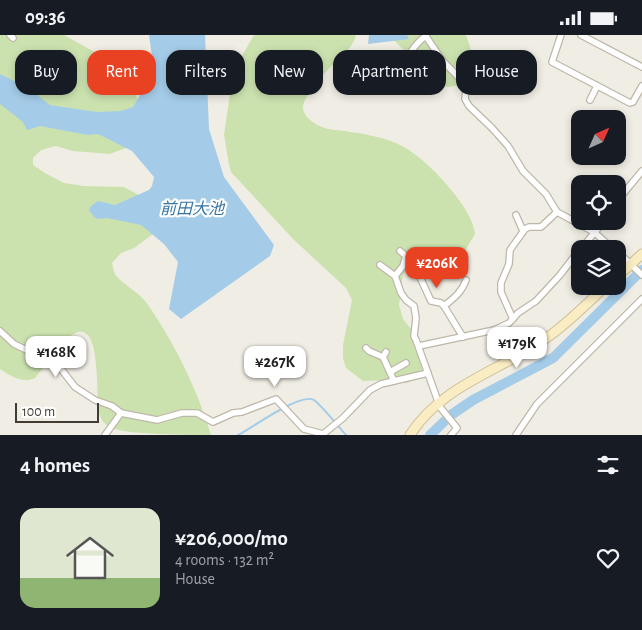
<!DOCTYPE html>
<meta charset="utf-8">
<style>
body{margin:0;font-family:"Alegreya Sans","Noto Sans JP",sans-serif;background:#242831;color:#f1f3f6;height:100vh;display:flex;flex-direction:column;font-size:19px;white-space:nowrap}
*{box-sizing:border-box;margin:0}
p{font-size:16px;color:#9ea1a6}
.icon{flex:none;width:28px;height:28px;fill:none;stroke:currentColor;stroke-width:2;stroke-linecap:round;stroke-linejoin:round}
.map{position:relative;height:400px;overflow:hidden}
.panel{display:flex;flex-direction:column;background:#171b24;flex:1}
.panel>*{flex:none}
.banner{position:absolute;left:15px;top:15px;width:612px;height:45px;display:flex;gap:10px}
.needle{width:32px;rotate:45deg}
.tools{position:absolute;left:571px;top:75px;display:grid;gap:10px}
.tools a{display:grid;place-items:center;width:55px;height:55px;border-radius:10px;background:#171b24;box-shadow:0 2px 8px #0003;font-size:25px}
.scale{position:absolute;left:15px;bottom:12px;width:84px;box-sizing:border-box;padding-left:5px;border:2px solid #423d34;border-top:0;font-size:14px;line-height:18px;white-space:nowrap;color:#423d34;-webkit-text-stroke:4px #fff;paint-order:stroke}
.price{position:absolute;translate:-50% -42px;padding:0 11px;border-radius:10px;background:#fff;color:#222;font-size:16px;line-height:32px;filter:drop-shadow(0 1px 2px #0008)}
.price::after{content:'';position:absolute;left:50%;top:30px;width:15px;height:11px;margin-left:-8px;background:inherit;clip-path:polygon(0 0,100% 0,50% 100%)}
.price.selected{background:#e84223;color:#fff}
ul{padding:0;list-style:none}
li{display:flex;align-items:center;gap:15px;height:125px;padding:0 20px}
li span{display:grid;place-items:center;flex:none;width:140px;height:100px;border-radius:15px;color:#555}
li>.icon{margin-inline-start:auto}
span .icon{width:60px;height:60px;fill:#fffc;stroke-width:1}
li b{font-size:21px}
h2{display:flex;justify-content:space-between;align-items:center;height:60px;padding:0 20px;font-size:21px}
.pill{padding:0 18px;border-radius:15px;background:#171b24;box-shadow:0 2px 8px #0003;font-size:18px;line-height:45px}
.pill.selected{background:#e84223;color:#fff}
.status{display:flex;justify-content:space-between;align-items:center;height:35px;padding:0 25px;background:#171b24;direction:ltr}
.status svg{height:14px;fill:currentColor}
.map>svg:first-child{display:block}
.green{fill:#cbe2af}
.water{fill:#a4cce9}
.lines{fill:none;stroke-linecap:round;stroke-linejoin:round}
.stream{stroke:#a4cce9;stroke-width:2}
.river{stroke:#a4cce9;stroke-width:10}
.street-casing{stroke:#beb7aa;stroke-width:8}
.secondary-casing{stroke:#cdbf96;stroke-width:11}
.street{stroke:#fff;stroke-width:5.5}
.secondary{stroke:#faedc4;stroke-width:9}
.labels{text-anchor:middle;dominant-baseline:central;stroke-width:4.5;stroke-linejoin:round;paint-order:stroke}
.water-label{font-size:16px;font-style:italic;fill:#3775a4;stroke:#fff}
</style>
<div class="status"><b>09:36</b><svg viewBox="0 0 49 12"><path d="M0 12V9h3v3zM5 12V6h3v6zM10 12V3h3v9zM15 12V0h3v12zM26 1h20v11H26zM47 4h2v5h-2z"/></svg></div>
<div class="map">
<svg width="642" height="400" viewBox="0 0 642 400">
<rect width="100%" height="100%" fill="#f0ede4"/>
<!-- green -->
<g class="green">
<path d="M0,0h64l47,26 17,16 17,39 -19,32 -16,6 -37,-3 -17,-5 -15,4 -8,8v7l12,8 19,10 20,3 40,1 22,12 7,35 -19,14 -13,5 -9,10c1,3 1,7 3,11 5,9 26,19 33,31 26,37 50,86 63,130 -24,0 -84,0 -102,-8 -5,-4 -9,-8 -10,-15 -4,-14 5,-108 -33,-72 -11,11 -21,26 -31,38 -13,6 -24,-2 -35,-9z"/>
<path d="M254,0h101l1,2 -5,9c-11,12 -50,48 -48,63 2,9 11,15 19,18 7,3 15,3 23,4 19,3 41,6 59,16 23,13 56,49 67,73 2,4 3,9 4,14l-9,15 -10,6 -9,-2 -22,3 -9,4 -13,15 -4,30 4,14 11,14 9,26 -1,10 -4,8 -11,6 -15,-3 -29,1 -17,-13 -3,-10v-13l9,-45 -6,-12 -53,-49 -62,-67 -2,-7 -5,-30 8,-55 7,-19z"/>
<path d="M389,0h77c9,25 16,49 -19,52l-22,-15z"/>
</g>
<!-- water -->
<g class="water">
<polygon points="149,0 205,0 209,94 224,142 274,210 270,221 181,284 169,274 178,227 164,209 141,190 107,183 97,184 94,182 89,175 91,171 98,166 115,170 149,155 152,151 154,142 132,116 98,99 88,100 40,91 27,95 23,87 0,69 0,39 28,53 50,70 97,77 121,76 133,72 142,57 152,21"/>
<polygon points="369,0 407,0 409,4 368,9"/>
</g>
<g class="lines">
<!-- stream -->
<path class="stream" d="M238,400c14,-7 63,-43 76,-35 9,7 24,26 32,35"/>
<!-- river -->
<polyline class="river" points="430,400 451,380 473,365 553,323 642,235"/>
<defs>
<g id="street">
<polyline points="10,0 13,3"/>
<polyline points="425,0 442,25 463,47 466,54 465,64 469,71 492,93 508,111 523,136 546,159 557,177 594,197 613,214"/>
<polyline points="561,0 552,27 630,68 633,67 642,51"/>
<polyline points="581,0 642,32"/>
<polyline points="374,41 392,40 401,37"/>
<path d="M419,54l-18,-17c4,-12 14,-29 25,-36"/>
<polyline points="590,65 597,51"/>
<polyline points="618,165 642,136"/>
<polyline points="516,180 523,196"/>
<polyline points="581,214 604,186"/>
<polyline points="618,217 642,240"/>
<polyline points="380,230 395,241 401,258 406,265 414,271 416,283 414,301 416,305 440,372 457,393 451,400"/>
<polyline points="419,240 431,266 441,268 444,271"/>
<polyline points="395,241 403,231 406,221 400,216"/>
<polyline points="513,284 501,257 501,248 509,229 510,215 525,194 529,192 541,192 557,177"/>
<polyline points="0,296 14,309 58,330 75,352 95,365 112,371 121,378 157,385 182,378 197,378 213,387 233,378 242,377 276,364 304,394 323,399"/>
<path d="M463,302l-19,-31c10,-8 18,-14 22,-26"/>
<polyline points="419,311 494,295 509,288 518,278 536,266 560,240 580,214"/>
<polyline points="366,313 369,316 383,322"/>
<polyline points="386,317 383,322 394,346"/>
<polyline points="390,337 406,328"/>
<polyline points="105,400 121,378"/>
<polyline points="322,400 343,383 370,355 381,349 428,338"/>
<polyline points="516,400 537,369 642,264"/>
</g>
<g id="secondary">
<polyline points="618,241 642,219"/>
<path d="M410,400c29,-46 82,-62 126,-90 26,-16 48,-39 70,-59"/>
</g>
</defs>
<!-- street casing -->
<use href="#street" class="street-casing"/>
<!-- secondary casing -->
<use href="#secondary" class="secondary-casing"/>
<!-- street -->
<use href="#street" class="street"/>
<!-- secondary -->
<use href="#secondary" class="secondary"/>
</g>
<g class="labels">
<!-- water labels -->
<g class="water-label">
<text x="192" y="174">前田大池</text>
</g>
</g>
</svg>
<div class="tools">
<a><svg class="needle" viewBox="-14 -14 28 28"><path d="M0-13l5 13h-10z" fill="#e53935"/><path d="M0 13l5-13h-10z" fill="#9ea1a6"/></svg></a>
<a><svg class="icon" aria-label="locate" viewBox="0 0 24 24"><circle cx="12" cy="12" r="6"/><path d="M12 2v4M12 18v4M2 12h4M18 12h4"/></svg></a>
<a><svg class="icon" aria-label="layers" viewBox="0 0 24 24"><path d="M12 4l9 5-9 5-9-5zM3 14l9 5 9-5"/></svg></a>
</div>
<div class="scale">100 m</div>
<b class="price selected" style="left:437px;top:254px">¥206K</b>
<b class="price" style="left:517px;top:334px">¥179K</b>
<b class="price" style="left:56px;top:343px">¥168K</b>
<b class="price" style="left:275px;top:353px">¥267K</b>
<div class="banner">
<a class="pill">Buy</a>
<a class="pill selected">Rent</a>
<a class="pill">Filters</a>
<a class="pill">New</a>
<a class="pill">Apartment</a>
<a class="pill">House</a>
</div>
</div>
<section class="panel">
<h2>4 homes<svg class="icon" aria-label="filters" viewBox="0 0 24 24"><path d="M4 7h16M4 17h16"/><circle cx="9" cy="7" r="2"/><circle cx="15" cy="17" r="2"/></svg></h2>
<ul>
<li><span style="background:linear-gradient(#dfe7d0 70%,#8fb573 0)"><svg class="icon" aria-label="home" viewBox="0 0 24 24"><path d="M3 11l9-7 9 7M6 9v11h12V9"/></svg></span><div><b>¥206,000/mo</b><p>4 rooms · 132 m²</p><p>House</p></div><svg class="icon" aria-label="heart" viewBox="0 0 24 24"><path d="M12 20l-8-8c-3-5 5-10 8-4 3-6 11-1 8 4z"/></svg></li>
</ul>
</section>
